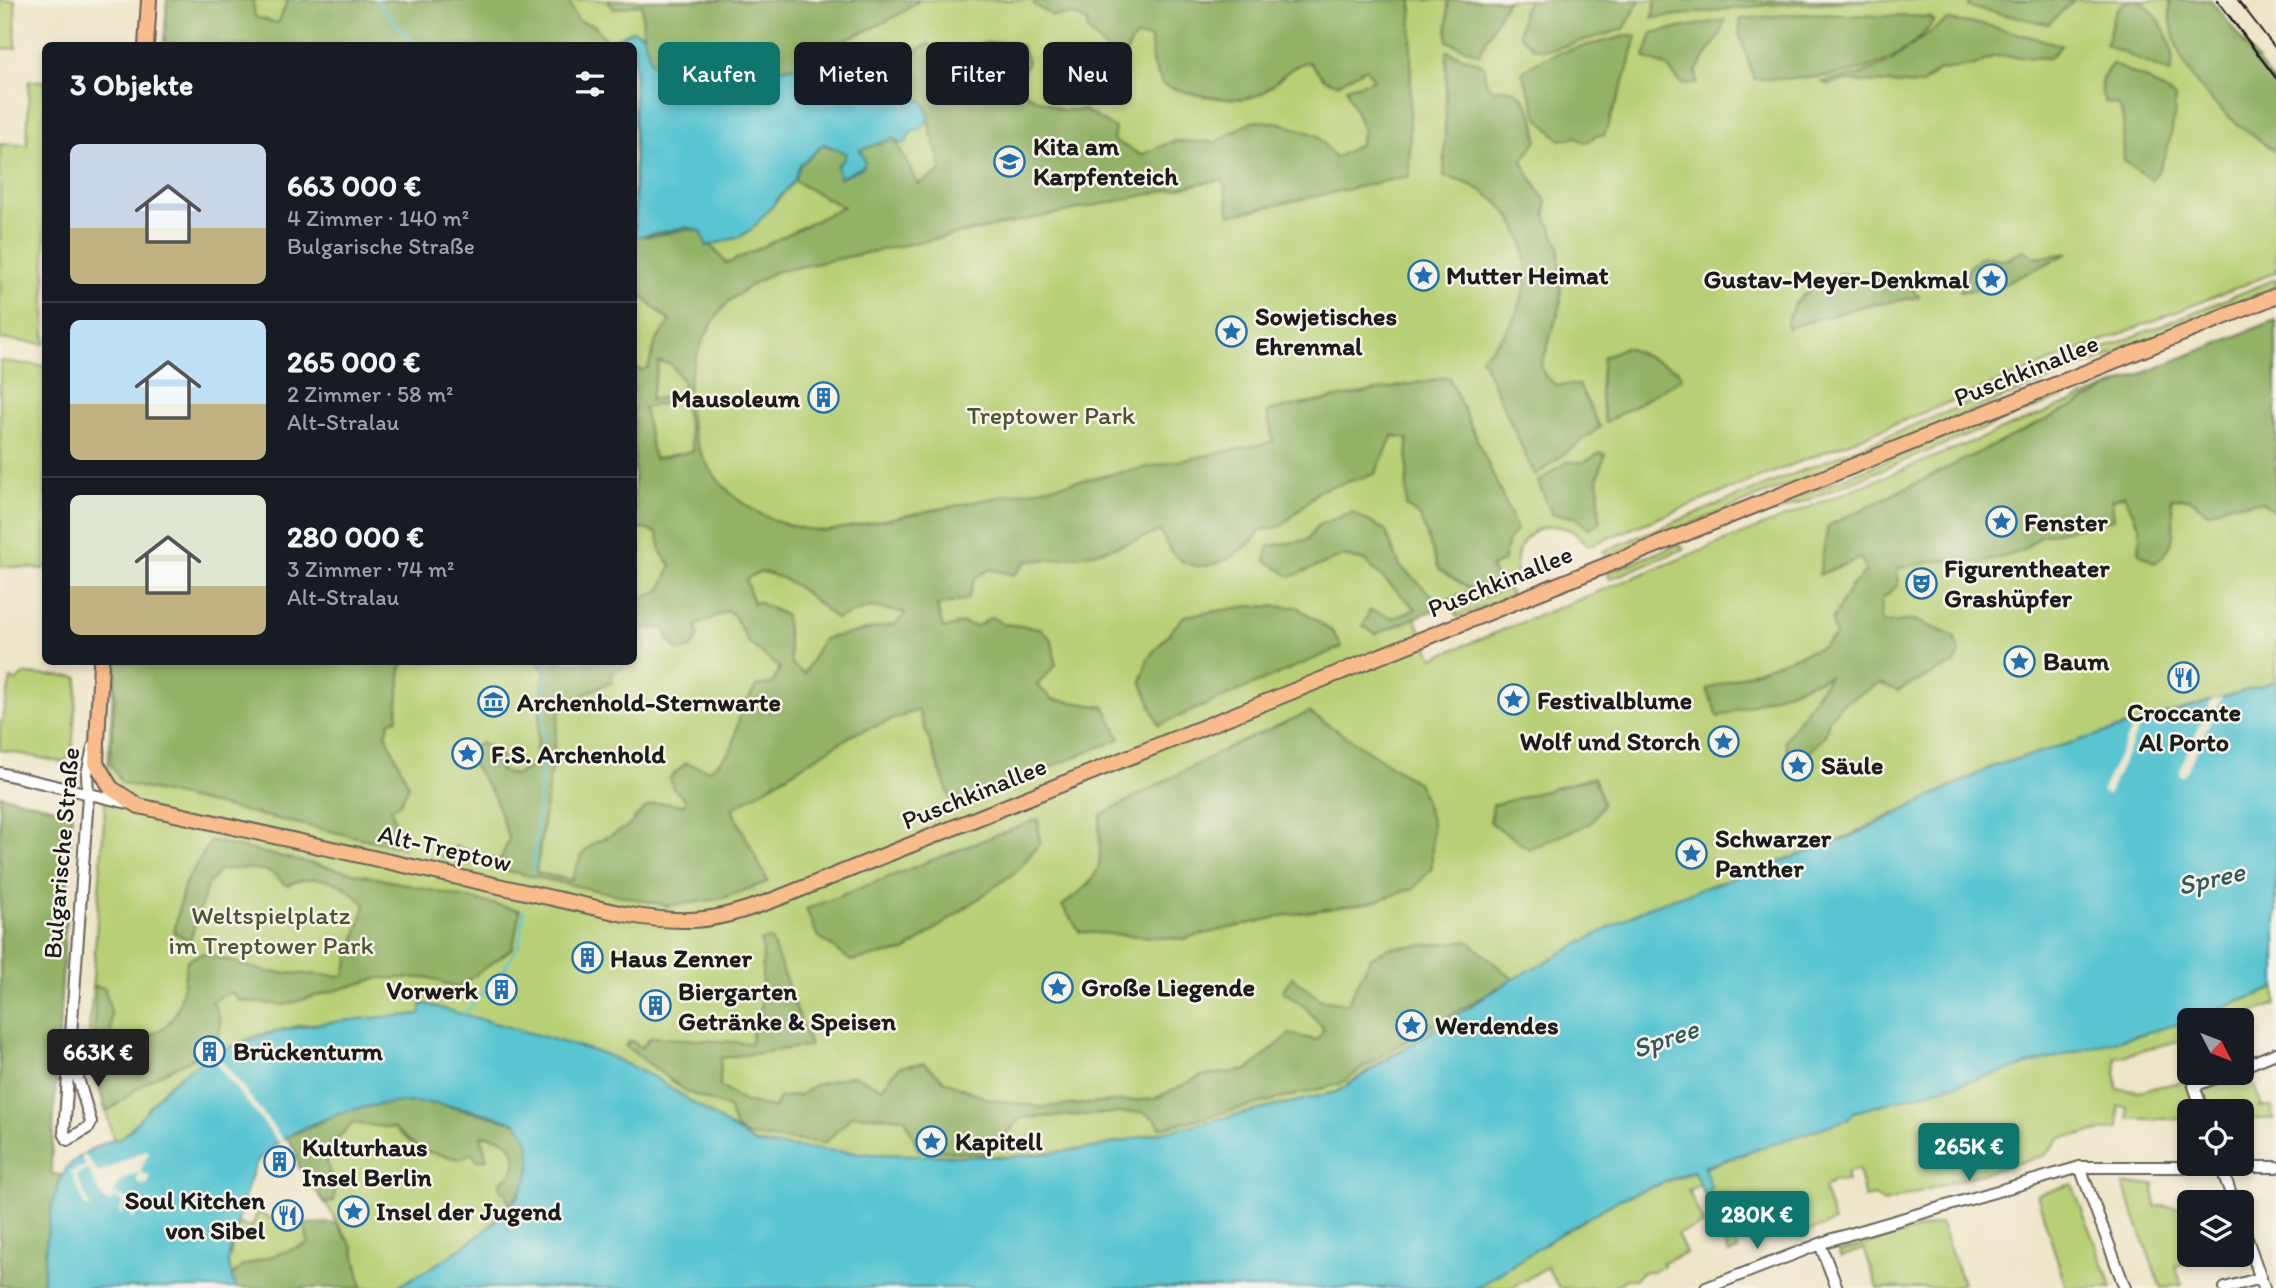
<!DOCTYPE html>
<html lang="de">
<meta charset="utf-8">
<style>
body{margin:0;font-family:Itim,sans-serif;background:#20242c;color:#f1f3f6;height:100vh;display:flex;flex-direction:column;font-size:26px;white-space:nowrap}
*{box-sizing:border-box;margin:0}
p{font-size:23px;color:#9ea1a6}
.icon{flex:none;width:38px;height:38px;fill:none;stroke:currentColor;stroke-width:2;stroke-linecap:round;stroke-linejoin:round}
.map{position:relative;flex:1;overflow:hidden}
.sheet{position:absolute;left:42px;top:42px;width:595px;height:623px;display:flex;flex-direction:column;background:#171b24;border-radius:10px;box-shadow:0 4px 10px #0003}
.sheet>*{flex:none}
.hud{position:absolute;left:658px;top:42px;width:665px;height:63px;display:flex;gap:14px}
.needle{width:46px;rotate:132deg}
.fabs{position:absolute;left:2177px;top:1008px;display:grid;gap:14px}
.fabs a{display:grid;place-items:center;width:77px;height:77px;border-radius:10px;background:#171b24;box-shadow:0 4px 10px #0003;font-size:35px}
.price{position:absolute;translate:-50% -60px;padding:0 16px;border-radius:7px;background:#0f766e;color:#fff;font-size:23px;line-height:46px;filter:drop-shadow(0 2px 4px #0008)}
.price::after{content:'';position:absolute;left:50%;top:42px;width:21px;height:16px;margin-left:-10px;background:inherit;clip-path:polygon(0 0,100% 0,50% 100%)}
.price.current{background:#222;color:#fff}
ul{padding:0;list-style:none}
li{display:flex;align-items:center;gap:21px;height:175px;padding:0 28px}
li+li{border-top:2px solid #363941}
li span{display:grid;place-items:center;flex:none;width:196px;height:140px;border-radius:10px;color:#555}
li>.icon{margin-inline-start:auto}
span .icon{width:84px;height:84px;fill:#fffc;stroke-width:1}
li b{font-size:30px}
h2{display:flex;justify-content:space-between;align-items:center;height:84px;padding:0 28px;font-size:30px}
.chip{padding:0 24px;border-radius:10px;background:#171b24;box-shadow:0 4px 10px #0003;font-size:24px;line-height:63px}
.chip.current{background:#0f766e;color:#fff}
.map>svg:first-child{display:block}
.green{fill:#b8d074;stroke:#6a7648;stroke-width:2}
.forest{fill:#92b266;stroke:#576741;stroke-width:2;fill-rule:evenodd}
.water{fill:#58c5d1;stroke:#3a7076;stroke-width:2}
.pier{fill:#efe5c9}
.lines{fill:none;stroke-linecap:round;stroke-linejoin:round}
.stream{stroke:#58c5d1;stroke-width:2.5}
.minor-casing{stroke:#666259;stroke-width:14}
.major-casing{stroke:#666259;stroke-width:18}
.minor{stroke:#fff;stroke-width:10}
.major{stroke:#fabc8b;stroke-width:14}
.tram{stroke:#1c1c1c;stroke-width:2}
.rail{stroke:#1c1c1c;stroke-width:2.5}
.labels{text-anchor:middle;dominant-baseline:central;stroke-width:5;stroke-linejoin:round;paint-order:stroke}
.poi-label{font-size:26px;font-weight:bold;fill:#1c1c1c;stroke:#f7f3e8;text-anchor:start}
.street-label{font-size:26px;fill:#1c1c1c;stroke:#f7f3e8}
.park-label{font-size:26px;fill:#4b5236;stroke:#f7f3e8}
.water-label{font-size:28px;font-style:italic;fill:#31575b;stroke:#f7f3e8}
</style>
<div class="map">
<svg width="2276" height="1288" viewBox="0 0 2276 1288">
<rect width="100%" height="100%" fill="#f7f3e8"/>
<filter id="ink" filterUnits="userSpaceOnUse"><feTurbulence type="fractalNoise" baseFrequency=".0143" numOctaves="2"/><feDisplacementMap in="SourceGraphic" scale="14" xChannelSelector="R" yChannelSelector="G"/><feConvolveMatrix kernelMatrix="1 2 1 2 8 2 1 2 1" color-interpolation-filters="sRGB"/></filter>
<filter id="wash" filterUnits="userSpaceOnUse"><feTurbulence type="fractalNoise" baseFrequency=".00686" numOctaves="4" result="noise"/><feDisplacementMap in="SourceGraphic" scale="28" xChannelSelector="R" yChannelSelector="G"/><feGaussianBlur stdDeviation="1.57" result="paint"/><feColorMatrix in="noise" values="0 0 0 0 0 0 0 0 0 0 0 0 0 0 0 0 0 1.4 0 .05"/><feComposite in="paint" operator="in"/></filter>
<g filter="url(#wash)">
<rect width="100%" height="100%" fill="#efe5c9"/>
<!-- green -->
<g class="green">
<polygon points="0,0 15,0 16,48 0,49"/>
<path d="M167,0h2011l98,118v154l-688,274c-27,-38 -79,-17 -71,29l-103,41 19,42 843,-338v361l-282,85 -600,287 -57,39 -244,56 -84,9 -138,-3 -115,-10 -102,-67 -232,-73 -1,10 -120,11 -49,12 -82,48 -48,53 -8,2 -26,-91 27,-387h519v-616l-470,-1z"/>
<polygon points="29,81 45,81 45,344 0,339 0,144 27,145"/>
<polygon points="2276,279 2276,286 2240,303 1606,558 1603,551"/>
<polygon points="0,361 45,366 45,569 0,566"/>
<polygon points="2090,379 2092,385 1775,513 1774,506"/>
<polygon points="1679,544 1684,549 1610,579 1607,573"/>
<polygon points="1502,590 1509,590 1512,595 1457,617 1454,609"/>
<polygon points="23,674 78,677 72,750 68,758 61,762 0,750 0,727 11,679 16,681"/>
<polygon points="2276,988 2276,1004 2234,1020 2190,1020"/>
<polygon points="2189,1021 2189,1038 2115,1058 2117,1089 2138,1091 2186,1081 2196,1107 2195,1111 2189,1111 2189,1119 2128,1119 2127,1107 2118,1106 2119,1128 2060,1138 2045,1155 1884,1202 1874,1196 1865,1198 1858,1169 1846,1173 1848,1181 1834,1180 1824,1189 1834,1222 1799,1235 1785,1204 1770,1204 1767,1211 1761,1214 1758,1207 1749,1211 1751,1218 1729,1228 1738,1250 1729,1254 1700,1185 1688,1190 1704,1224 1677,1234 1686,1253 1663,1262 1664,1265 1652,1272 1643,1272 1635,1279 1626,1279 1613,1288 1559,1288 1547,1267 1512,1288 1477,1288 1560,1234 1620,1199 1801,1133 1849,1119 1854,1112"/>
<polygon points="2249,1073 2262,1106 2258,1107 2272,1107 2273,1119 2242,1119 2242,1111 2211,1111 2203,1091"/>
<path d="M353,1123l41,5 26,22 52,3 14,6 -5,-23c19,-1 42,9 34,33 -2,5 -8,8 -10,13 -2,8 2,16 5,23l-24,25 -39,28 -52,30h-33l-9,-41 -28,-44 9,-2c-9,-44 -16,-45 19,-78z"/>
<polygon points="2072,1184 2112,1288 2066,1288 2037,1195"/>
<polygon points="2154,1184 2155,1206 2189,1208 2189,1255 2212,1255 2175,1266 2182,1285 2161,1288 2123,1185"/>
<polygon points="257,1213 293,1227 305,1224 309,1244 242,1266 230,1278 228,1263 238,1224 252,1227"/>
<polygon points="1940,1223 1963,1283 1952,1288 1878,1288 1864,1249 1840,1257 1839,1252"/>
</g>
<!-- forest -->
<g class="forest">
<polygon points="167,0 253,0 255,17 278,23 288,0 568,0 578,21 594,25 608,42 602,46 164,46"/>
<path d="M607,0h313c-32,25 -69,37 -107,51l3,12 -45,7 -10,-18 -12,5 -10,23 -36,8 -52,-25 -8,-29 -1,-30 -28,5z"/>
<path d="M1034,0h378l-3,176 -179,39 -7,-36 -448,93c-20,11 -42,22 -56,41 -15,22 -32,57 -31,85 2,78 65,131 140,133l445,-89 -6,-31 182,-34 68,152 -9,12 -5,21 -12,5 7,17 -122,50 -13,-8 7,-16 24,8 22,-9 -51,-48 -22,-5 -52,21 -26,-17 4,-14 38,-6 11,-15 34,-13 33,18 15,36 40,37 31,-13 -32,-21 -19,-52 -14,-11 2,-67 -15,-3 -18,38 -55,16 -38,36 -21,4c-18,26 -64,54 -90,21 -4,-6 -7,-14 -11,-20 -49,19 -80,28 -133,30l-13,14 -24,-6 -15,9 -7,21 -31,7 6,23 19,-6 15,3 15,-9 11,7 37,4 12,12 4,25 -19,20 15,14 53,8 15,32 -167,67 -35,-96 -64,24 -122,75 36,73 -48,17 -52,7 -229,-50 17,-10 44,15 9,-22 -15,-43 -29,-43 16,-10 20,12 -1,16 15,4 19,-9 11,-95 -9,-9h93l-18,13 1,7 -20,8 -33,22 -23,161 36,7c13,-42 21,-34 55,-53 5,-3 8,-8 11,-12 13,-16 26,-12 45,-10l3,-5 -13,-12 -4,-9 17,-16 23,7c35,-26 20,-27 33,-60 4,-8 10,-16 14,-24l16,-2 8,-16 -31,-25 -16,-29 -6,-3 -31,15 2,10 -6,12 -13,3 -10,-10 -5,-13h-23l-7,-14 2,-13 25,-11 10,-25 -9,-11 -5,-21 -23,-7v-160l6,4 8,-2 8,-27 14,-19 -36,-33v-54c22,6 44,-10 67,-4 7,17 20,21 24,32l6,-1 112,-55 -49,-26 6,-16 24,-21 22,9 -2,7 15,-10 35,-12 24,46 24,-13 -19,-70 -14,-1 -27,-18 2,-22 31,-5 5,-7 9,-4 14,13c24,-12 51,-20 78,-12l7,16 -8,19 6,14 36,16h22l31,18 -2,12 28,15 32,-14 43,1 36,-21 25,1 40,13 18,23 25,-14 3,-14 -17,-42 28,-8 -8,-12 -28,16 -13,-4 -16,-18c-20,3 -29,19 -45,30 -22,16 -78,1 -101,-7l-11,-22 -1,-25 -16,-1 -9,16 -15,2 -24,-25 1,-8 -14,-7 -21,1 -19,-11zM659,362l12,2 12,18 -2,12 -31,6zM683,399l10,52 -39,8 -10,-51zM759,572c31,3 55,28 77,47l35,-12 35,6 -10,11 -73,15 -19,35 -13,-11 -6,-48 -27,-13 -5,1 -7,-24z"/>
<polygon points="1448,0 1507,0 1479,54 1447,41"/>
<polygon points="1529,0 1640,0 1624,29 1554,49 1535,49 1519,35 1523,9"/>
<polygon points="1656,0 1872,0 1766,5 1652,18"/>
<polygon points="1970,0 2074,0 2048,24 1969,7"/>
<path d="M2138,0c21,10 41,51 32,73l-65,-28c11,-21 1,-43 33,-45z"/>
<path d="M2170,0h41l65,85v67c-56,-39 -108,-78 -106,-152z"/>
<path d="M1800,14l130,3 4,4c-41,58 -117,58 -180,58l-15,-46 2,-14z"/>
<polygon points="1725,20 1721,33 1696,71 1697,84 1681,83 1666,66 1644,58 1652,33"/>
<polygon points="1947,20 1986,25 2062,45 2049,58 1994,56 1975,66 1939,70 1921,85 1844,81 1828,85 1822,82 1859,75 1888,63"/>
<path d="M1631,35l6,1 -13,46 -20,54 -7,-1 -12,8 -9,-6 -16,3 -21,-21 -17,-46c13,-19 85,-32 109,-38z"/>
<path d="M1447,51l36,14 3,17 5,6c6,2 11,0 17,1 21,3 29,35 29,52l-15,20c8,14 13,26 24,40v15l13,30 2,57 -20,64 4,9 11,9h23l21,42 -65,49 -54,-119c71,-55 58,-162 -37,-180z"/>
<path d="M2112,64l36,16 27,18c0,25 -7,62 -23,82l-28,-19c-2,-12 3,-50 -7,-56 -3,-1 -7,-1 -11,-2 -9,-13 -4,-27 6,-39z"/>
<polygon points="2024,250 2036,258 2069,253 2002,285 1998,269 1992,264 1984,270 1976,290 1960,292 1970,266 1982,256 2005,260"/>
<path d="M1840,273l68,12 11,12 -59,10 -73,21c1,-29 30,-45 53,-55z"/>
<path d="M2276,320v194l-14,-12 -34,2 -20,9 -18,-14 -19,-1c3,24 8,50 -16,65l-16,-10 1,-25 -16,-33 -12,5 2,19 -74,17 -18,15 -40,12 -42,-3 -43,9 1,16 -16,14 -1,22 7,2 26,-3 40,16 6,17 -5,10 -58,28 -17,-8 -37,20 -14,16 -4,16 -22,24 -15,-5 -3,-14 44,-64 -111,41 -11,-28 114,-42 14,-11 -3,-16 18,-32 16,-17 -5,-13 -42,17 9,-49 299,-146z"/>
<polygon points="1625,347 1678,370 1682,378 1605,423 1600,390 1603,357"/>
<polygon points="1600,453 1605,454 1598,477 1600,523 1589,528 1574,517 1552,514 1538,482 1566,462 1584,462"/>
<polygon points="1249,606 1297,607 1333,632 1342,647 1159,725 1141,681 1148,658 1184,616"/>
<polygon points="117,662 408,662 401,666 397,719 390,721 386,735 409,786 400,803 391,809 403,848 122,783 110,763"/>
<path d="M1309,712l110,72 13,39v45l-18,20 -40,14 -92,14 -99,23 -103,-7 -18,-26c13,-11 33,-23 37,-41 3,-17 -2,-33 2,-50l132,-70z"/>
<polygon points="1594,777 1603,804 1591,823 1529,849 1490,822 1493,805"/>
<polygon points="0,795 72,812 51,1166 52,1174 61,1175 47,1236 42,1288 0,1286"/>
<polygon points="1038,819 1040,843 1017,871 905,951 851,961 817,935 806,909"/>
<path d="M211,841l309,69 -7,38 -56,40 -27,-10h-50l-96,27 -44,-4 -9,-9 -19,9c31,49 -31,59 -62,79 -15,9 -29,22 -44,32l-12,-46 1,-80 10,2 6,24v34l22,5c7,-11 20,-16 31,-24 19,-14 19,-45 23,-67l16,-7 64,19 77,4 21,-71c-21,-24 -46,-34 -77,-20 -8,-1 -6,-5 -13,-10 -11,-8 -43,-7 -56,-4l-12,15 -17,55 -16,-9 10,-47z"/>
<polygon points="771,939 810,1046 721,1058 720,1086 745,1102 774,1108 779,1098 800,1095 815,1085 853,1075 882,1088 899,1067 924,1063 945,1081 988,1099 1041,1107 1154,1099 1201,1076 1248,1070 1290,1034 1317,1040 1324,1029 1306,1008 1282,991 1292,977 1321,1000 1347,1004 1371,957 1388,948 1468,941 1513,979 1389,1051 1340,1084 1160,1128 1156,1120 1142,1112 1021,1118 987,1154 918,1149 905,1118 853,1115 825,1143 747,1136 736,1129 729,1108 687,1092 625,1046 631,1040 641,1048 651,1037 751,1043 753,1029 760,1029 763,950 760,941"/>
<path d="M400,1100l35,3 82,20c26,34 16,52 -7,82l-5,-13 -4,-1 -1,-10 11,-6c13,-25 -6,-41 -30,-39l6,23 -10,1 -5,-7 -13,6 -39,-9 -26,-22 -41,-5 -21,20 -7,14 10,31 -1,13 -9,2 -26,-35 -4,-19 -9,-12 59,-26z"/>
<polygon points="336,1223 353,1247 362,1288 235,1288 230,1278 242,1266 308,1244 305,1224"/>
</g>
<!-- water -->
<g class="water">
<path d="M633,30l10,4 8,29 52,25 36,-8 10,-23 12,-6 11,19c25,-3 52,-10 77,-4 27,6 46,33 74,35l7,16 -10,13 -9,2 -6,11 -5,1 -6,-6 -34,12 5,11 -2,6 -24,11 -2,-13 7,-5 2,-7 -22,-9 -24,21 -6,16 -40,46 -14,10 -33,9 -6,-15 -14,-4 -52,10 -1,-191 -32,-1z"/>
<path d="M2276,681v307l-94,35 -328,89 -5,7 -145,48 8,22 -8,4 -11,-22 -73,28 -60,35 -83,54h-1082c50,-28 178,-95 122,-165 -77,-27 -144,-30 -217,7 -14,7 -35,19 -43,32 -10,19 -21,69 -28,92l-1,9 7,25h-193c3,-30 6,-107 31,-126 10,-8 24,-17 37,-21 5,-2 10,-2 14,-5 17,-15 29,-37 46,-52 71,-61 162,-62 250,-70l2,-10 8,1 175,49 49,23 102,67 115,10 138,3 84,-9 244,-56 176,-113 133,-71 199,-69 149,-73z"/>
</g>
<!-- pier -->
<g class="pier">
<polygon points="2222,697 2187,771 2182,776 2179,774 2180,768 2212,700"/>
<polygon points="2142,721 2108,795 2101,792 2134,724"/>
<polygon points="215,1052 285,1142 281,1145 210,1056"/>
<polygon points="146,1150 149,1152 140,1171 150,1177 147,1186 137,1183 138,1172 120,1181 114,1194 140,1204 134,1218 131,1217 135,1206 126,1203 121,1215 119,1214 123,1201 113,1197 111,1202 104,1200 88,1169 76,1175 90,1206 86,1208 71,1172 86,1166 81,1157 84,1154 99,1173"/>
</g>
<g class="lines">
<!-- stream -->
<g class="stream">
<polyline points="376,0 416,46"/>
<polyline points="533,871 543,753 544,685 549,662"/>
<polyline points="464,1014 504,969 519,945 524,911"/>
</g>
</g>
</g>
<g filter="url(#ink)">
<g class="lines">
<defs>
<g id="minor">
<polyline points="0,773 132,804"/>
<polyline points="69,1048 91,1122 89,1127 68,1140 64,1133 88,796 87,774 93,747"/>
<polyline points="2242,1067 2276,1053"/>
<polyline points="2203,1111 2194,1086 2227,1073"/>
<polyline points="2220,1164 2234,1202"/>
<polyline points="2080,1167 2125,1288"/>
<polyline points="2242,1224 2264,1288"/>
<polyline points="1820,1244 1837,1288"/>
<polyline points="1706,1288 1833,1239 2080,1167 2276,1167"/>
<polyline points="2225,1288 2261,1278"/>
</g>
<g id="major">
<polyline points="146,46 149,0"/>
<path d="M101,662l-5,101 15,25 28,18 485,108c67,12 95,7 157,-17l1495,-601"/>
</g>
</defs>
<!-- minor casing -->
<use href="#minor" class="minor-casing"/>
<!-- major casing -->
<use href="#major" class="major-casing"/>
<!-- minor -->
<use href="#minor" class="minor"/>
<!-- major -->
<use href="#major" class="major"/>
<!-- tram -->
<polyline class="tram" points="2238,0 2276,49"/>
<!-- rail -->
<polyline class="rail" points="2217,0 2276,78"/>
</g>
</g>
<!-- icons -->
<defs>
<symbol id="school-ring" viewBox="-11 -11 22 22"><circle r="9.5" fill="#f7f3e8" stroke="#1f6fb2" stroke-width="1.5"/><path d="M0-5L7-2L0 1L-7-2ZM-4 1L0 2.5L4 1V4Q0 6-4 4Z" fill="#1f6fb2"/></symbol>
<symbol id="sight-ring" viewBox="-11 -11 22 22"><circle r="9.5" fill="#f7f3e8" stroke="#1f6fb2" stroke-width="1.5"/><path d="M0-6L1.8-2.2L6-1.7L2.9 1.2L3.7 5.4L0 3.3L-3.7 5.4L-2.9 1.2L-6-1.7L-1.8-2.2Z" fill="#1f6fb2"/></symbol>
<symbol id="building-ring" viewBox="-11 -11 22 22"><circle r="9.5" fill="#f7f3e8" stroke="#1f6fb2" stroke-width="1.5"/><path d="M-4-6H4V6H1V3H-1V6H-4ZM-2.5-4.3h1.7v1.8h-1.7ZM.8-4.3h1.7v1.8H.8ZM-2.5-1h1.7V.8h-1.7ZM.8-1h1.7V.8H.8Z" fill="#1f6fb2"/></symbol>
<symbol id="theatre-ring" viewBox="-11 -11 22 22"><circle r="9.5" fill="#f7f3e8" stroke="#1f6fb2" stroke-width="1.5"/><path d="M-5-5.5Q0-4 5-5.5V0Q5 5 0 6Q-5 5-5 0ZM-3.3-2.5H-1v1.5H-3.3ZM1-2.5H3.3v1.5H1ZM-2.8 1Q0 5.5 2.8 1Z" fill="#1f6fb2"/></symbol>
<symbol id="restaurant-ring" viewBox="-11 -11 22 22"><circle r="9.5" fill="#f7f3e8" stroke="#1f6fb2" stroke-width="1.5"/><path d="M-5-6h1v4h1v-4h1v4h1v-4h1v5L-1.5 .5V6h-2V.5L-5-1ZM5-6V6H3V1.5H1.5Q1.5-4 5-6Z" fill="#1f6fb2"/></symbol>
<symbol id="museum-ring" viewBox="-11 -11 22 22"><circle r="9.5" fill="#f7f3e8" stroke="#1f6fb2" stroke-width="1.5"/><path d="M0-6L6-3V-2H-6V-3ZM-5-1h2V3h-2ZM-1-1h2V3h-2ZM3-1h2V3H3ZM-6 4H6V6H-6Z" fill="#1f6fb2"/></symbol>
</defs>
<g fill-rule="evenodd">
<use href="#school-ring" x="992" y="144" width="35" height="35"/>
<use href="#sight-ring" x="1406" y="258" width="35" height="35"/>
<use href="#sight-ring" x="1974" y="262" width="35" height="35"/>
<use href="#sight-ring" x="1214" y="314" width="35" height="35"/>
<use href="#building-ring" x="806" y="380" width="35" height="35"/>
<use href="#sight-ring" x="1984" y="504" width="35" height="35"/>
<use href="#theatre-ring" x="1904" y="566" width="35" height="35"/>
<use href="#sight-ring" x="2002" y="644" width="35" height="35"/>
<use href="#restaurant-ring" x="2166" y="660" width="35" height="35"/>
<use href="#sight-ring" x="1496" y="682" width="35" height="35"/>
<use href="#museum-ring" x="476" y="684" width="35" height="35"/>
<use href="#sight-ring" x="1706" y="724" width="35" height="35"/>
<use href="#sight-ring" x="450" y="736" width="35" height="35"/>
<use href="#sight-ring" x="1780" y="748" width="35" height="35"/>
<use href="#sight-ring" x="1674" y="836" width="35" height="35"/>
<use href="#building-ring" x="570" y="940" width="35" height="35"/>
<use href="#sight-ring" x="1040" y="970" width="35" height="35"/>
<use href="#building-ring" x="484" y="972" width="35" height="35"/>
<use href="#building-ring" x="638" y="988" width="35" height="35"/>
<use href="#sight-ring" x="1394" y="1008" width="35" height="35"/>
<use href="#building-ring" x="192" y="1034" width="35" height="35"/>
<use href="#sight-ring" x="914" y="1124" width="35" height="35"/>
<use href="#building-ring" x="262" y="1144" width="35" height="35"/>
<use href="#sight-ring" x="336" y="1194" width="35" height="35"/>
<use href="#restaurant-ring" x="270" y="1198" width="35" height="35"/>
</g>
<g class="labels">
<!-- poi labels -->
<g class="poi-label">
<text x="1033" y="146">Kita am<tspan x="1033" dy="30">Karpfenteich</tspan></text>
<text x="1446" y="275">Mutter Heimat</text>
<text x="1969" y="279" text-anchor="end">Gustav-Meyer-Denkmal</text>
<text x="1255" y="316">Sowjetisches<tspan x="1255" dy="30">Ehrenmal</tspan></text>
<text x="800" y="398" text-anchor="end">Mausoleum</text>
<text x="2024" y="522">Fenster</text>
<text x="1944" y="568">Figurentheater<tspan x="1944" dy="30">Grashüpfer</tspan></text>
<text x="2043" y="661">Baum</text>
<text x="1537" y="700">Festivalblume</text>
<text x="517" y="702">Archenhold-Sternwarte</text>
<text x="2184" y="712" text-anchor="middle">Croccante<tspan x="2184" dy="30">Al Porto</tspan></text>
<text x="1700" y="741" text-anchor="end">Wolf und Storch</text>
<text x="491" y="754">F.S. Archenhold</text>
<text x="1821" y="765">Säule</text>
<text x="1715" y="838">Schwarzer<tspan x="1715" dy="30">Panther</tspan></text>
<text x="610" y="958">Haus Zenner</text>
<text x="1081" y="987">Große Liegende</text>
<text x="478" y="990" text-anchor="end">Vorwerk</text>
<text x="678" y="991">Biergarten<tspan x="678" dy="30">Getränke &amp; Speisen</tspan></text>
<text x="1435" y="1025">Werdendes</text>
<text x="233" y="1051">Brückenturm</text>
<text x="955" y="1141">Kapitell</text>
<text x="302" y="1147">Kulturhaus<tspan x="302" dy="30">Insel Berlin</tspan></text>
<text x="265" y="1200" text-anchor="end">Soul Kitchen<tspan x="265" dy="30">von Sibel</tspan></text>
<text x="376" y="1211">Insel der Jugend</text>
</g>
<!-- street labels -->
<g class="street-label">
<text transform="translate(2026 370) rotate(-22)">Puschkinallee</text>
<text transform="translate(1500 581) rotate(-22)">Puschkinallee</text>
<text transform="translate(974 793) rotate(-22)">Puschkinallee</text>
<text transform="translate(445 848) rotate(13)">Alt-Treptow</text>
<text transform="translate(61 853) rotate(-85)">Bulgarische Straße</text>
</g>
<!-- park labels -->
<g class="park-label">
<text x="1051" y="415">Treptower Park</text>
<text x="271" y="915">Weltspielplatz<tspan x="271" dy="30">im Treptower Park</tspan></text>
</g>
<!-- water labels -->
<g class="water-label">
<text transform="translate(2211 878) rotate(-13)">Spree</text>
<text transform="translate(1665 1038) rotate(-19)">Spree</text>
</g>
</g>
</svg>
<div class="fabs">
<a><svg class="needle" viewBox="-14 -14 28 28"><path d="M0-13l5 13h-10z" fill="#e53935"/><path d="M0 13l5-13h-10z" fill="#9ea1a6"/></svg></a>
<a><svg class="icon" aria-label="locate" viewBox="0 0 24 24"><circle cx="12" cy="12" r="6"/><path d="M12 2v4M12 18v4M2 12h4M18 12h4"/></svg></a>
<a><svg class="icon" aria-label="layers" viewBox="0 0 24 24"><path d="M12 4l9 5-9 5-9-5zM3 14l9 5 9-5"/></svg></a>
</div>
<b class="price current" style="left:98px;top:1089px">663K €</b>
<b class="price" style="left:1969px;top:1183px">265K €</b>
<b class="price" style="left:1757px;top:1251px">280K €</b>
<div class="hud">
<a class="chip current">Kaufen</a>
<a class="chip">Mieten</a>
<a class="chip">Filter</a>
<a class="chip">Neu</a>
</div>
<section class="sheet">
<h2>3 Objekte<svg class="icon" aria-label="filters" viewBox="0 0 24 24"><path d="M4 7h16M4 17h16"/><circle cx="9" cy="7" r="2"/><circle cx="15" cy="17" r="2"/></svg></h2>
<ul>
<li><span style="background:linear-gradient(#c9d6e8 60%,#c2b280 0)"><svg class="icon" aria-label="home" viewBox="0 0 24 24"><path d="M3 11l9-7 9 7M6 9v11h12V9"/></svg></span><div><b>663 000 €</b><p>4 Zimmer · 140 m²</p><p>Bulgarische Straße</p></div></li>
<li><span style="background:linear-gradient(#bfe0f5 60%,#c2b280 0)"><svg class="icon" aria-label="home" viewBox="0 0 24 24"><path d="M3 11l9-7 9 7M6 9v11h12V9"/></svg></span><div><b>265 000 €</b><p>2 Zimmer · 58 m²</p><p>Alt-Stralau</p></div></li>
<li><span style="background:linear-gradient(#dfe7d0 65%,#c2b280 0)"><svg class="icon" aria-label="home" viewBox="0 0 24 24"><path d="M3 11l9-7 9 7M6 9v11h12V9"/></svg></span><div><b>280 000 €</b><p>3 Zimmer · 74 m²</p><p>Alt-Stralau</p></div></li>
</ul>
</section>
</div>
